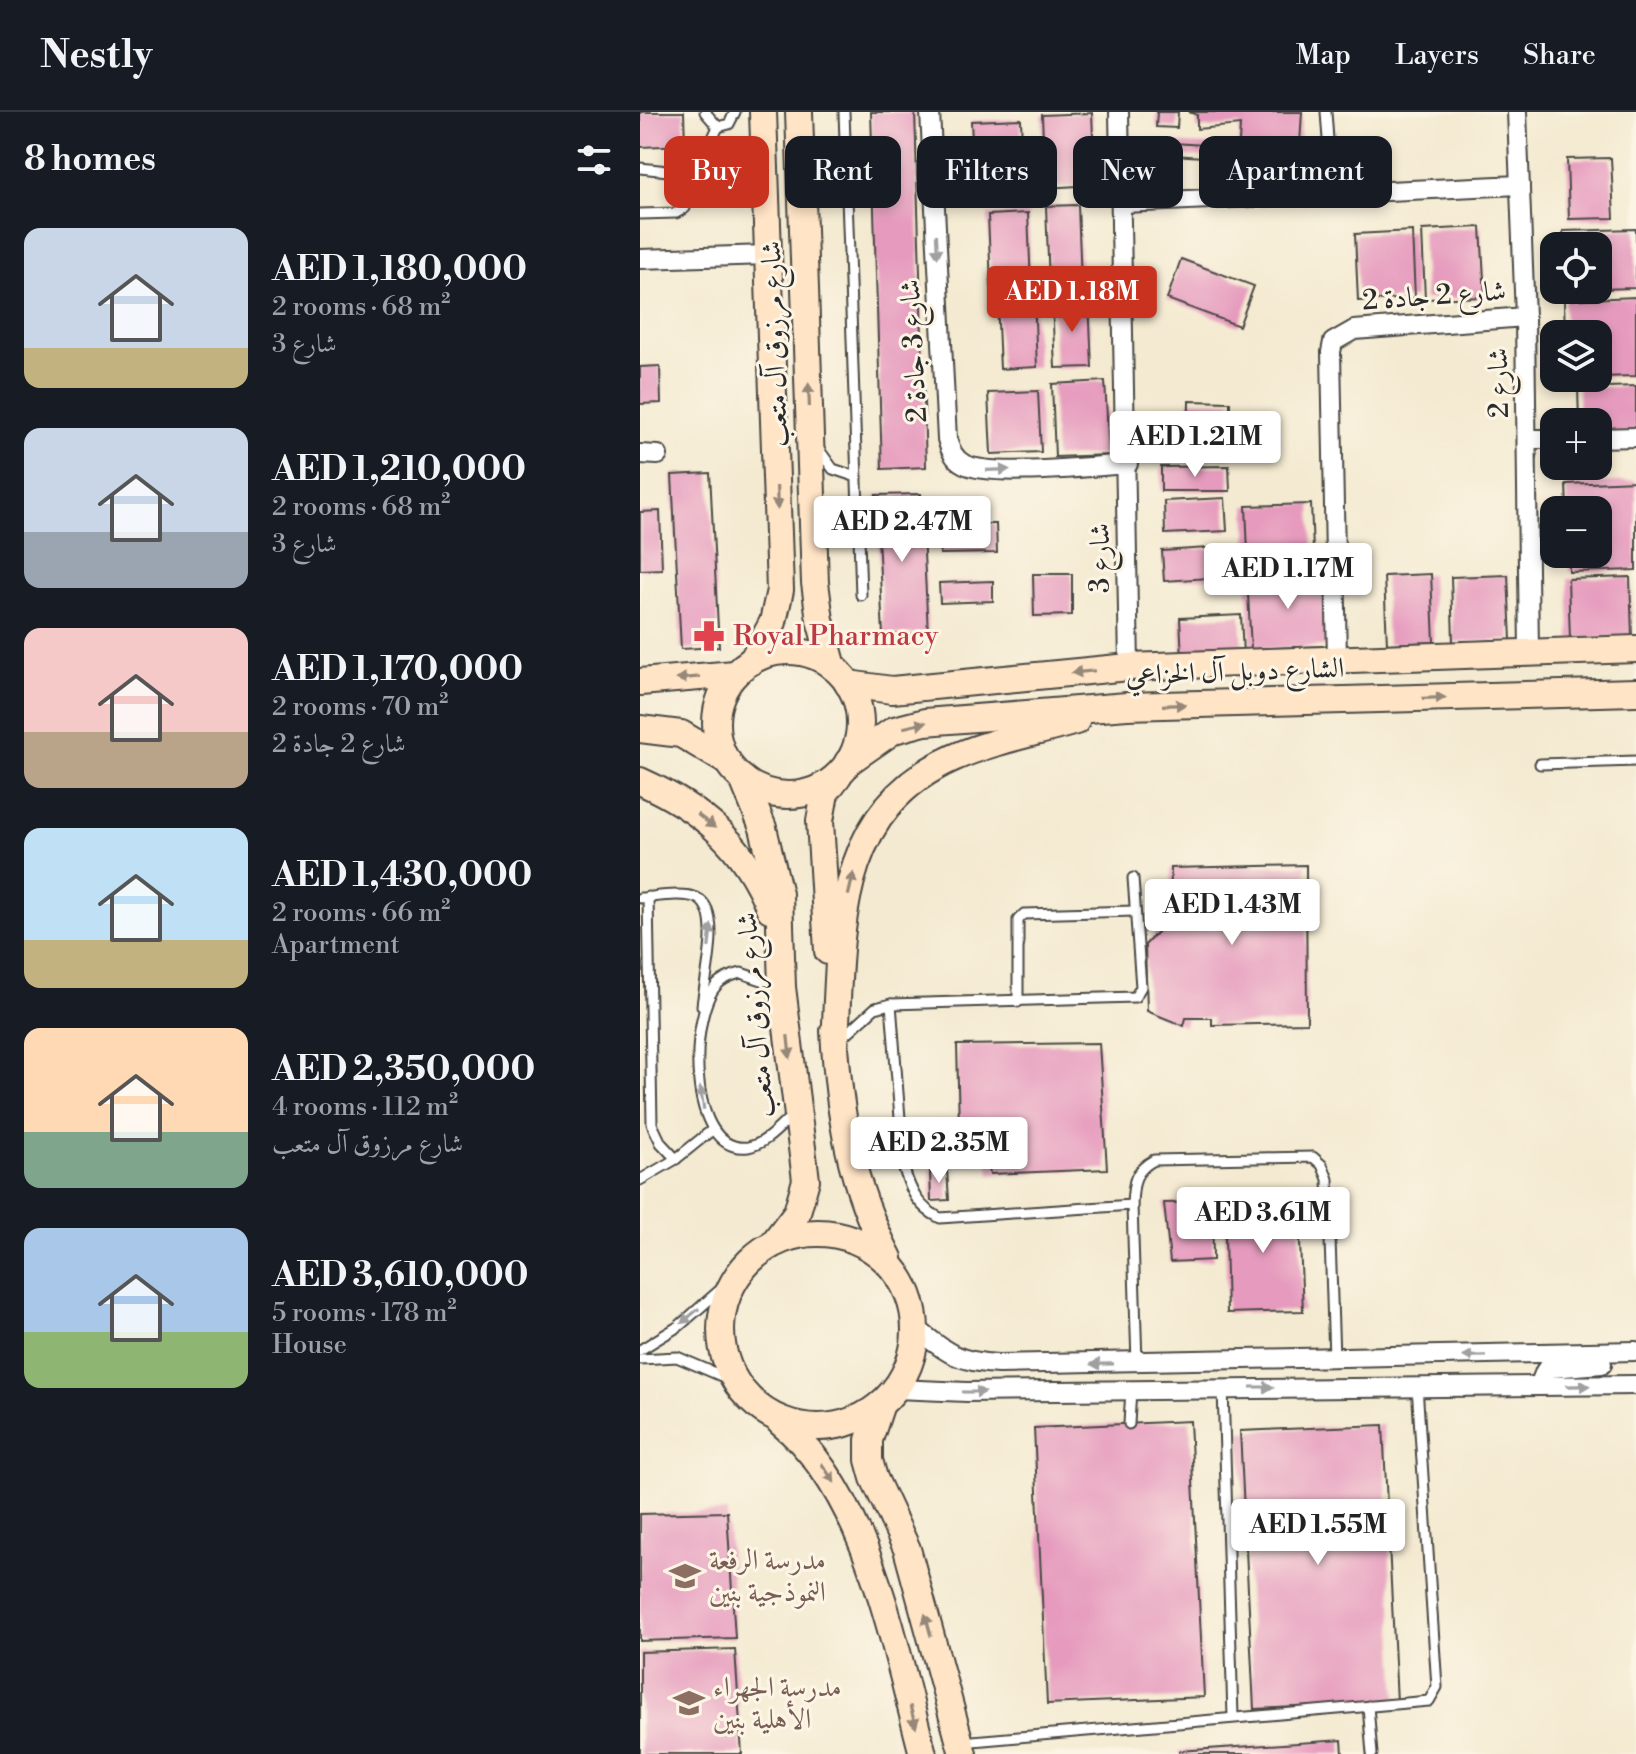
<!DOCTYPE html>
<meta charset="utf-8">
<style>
body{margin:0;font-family:"Libre Bodoni",Amiri,serif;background:#242831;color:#f1f3f6;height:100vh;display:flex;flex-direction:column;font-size:30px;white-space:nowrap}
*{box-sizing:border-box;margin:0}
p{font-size:26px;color:#9ea1a6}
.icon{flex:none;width:44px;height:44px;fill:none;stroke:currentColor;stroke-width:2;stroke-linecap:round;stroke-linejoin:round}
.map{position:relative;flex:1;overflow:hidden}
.drawer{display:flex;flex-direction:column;background:#171b24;width:640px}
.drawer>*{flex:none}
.guide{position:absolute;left:24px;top:24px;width:760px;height:72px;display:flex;gap:16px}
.tools{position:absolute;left:900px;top:120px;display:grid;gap:16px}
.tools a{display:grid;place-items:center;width:72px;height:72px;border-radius:16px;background:#171b24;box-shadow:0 4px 12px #0003;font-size:40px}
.price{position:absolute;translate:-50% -68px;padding:0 18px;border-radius:8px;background:#fff;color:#222;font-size:26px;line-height:52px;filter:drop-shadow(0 2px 4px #0008)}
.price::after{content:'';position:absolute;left:50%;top:48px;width:24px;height:18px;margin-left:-12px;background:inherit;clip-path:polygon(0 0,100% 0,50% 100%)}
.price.active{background:#c8321e;color:#fff}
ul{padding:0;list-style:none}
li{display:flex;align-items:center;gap:24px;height:200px;padding:0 24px}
li span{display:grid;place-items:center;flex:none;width:224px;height:160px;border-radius:16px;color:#555}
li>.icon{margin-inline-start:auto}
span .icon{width:96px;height:96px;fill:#fffc;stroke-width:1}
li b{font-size:34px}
h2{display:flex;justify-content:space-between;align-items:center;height:96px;padding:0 24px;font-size:34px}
.chip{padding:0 28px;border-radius:16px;background:#171b24;box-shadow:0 4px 12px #0003;font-size:28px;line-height:72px}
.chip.active{background:#c8321e;color:#fff}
header{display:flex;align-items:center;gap:48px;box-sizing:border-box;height:112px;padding:0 40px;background:#171b24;border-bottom:2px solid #363941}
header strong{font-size:38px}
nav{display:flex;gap:44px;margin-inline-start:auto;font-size:28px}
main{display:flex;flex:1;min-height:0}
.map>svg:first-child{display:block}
.building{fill:#e69bbe}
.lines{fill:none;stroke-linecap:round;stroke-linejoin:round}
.service-casing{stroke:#494844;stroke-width:13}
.minor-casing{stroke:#494844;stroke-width:22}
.secondary-casing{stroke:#494844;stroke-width:30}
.service{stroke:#fff;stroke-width:9}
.minor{stroke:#fff;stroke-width:18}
.secondary{stroke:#ffe4c6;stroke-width:26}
.oneway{fill:#a0a0a0}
.oneway2{fill:#958878}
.labels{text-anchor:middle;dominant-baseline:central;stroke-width:6;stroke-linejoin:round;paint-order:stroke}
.street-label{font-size:28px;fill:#2b2b2b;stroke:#fcf5e5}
.health-label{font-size:28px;fill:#be3a42;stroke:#fcf5e5;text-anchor:start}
.education-label{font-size:28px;fill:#785e54;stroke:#fcf5e5;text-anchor:start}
</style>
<header>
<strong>Nestly</strong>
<nav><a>Map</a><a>Layers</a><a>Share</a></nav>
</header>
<main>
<section class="drawer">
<h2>8 homes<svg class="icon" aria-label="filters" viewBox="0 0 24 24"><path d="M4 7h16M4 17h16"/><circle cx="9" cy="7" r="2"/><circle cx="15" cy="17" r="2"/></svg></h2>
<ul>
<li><span style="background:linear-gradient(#c9d6e8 75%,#c2b280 0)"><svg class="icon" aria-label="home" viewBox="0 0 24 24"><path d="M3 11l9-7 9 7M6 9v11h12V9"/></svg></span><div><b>AED 1,180,000</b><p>2 rooms · 68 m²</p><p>شارع 3</p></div></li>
<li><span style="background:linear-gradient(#c9d6e8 65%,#9aa5b1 0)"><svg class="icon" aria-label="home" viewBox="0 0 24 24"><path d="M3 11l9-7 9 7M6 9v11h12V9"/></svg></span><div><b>AED 1,210,000</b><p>2 rooms · 68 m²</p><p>شارع 3</p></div></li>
<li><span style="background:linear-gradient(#f6c9c9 65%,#b9a48a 0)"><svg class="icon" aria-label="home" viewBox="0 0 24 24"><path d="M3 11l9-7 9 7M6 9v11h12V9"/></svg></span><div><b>AED 1,170,000</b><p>2 rooms · 70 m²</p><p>شارع 2 جادة 2</p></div></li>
<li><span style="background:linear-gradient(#bfe0f5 70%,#c2b280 0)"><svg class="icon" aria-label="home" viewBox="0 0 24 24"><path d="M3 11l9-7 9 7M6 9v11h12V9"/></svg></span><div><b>AED 1,430,000</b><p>2 rooms · 66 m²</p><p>Apartment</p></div></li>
<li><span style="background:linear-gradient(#ffd9b3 65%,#7fa58c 0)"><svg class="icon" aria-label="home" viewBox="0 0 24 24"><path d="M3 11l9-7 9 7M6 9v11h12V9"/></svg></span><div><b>AED 2,350,000</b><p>4 rooms · 112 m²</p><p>شارع مرزوق آل متعب</p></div></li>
<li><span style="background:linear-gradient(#a9c7e8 65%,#8fb573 0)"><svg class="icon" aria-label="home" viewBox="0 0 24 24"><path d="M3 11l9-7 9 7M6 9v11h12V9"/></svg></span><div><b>AED 3,610,000</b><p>5 rooms · 178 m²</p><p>House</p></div></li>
</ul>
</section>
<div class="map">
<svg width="996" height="1642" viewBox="0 0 996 1642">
<rect width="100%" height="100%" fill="#fcf5e5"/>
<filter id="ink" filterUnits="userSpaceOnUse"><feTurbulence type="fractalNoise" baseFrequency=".0125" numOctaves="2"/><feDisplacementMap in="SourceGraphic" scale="16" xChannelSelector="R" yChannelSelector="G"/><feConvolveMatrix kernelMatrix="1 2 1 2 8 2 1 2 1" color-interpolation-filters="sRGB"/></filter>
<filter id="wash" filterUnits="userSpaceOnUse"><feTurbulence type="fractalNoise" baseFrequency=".006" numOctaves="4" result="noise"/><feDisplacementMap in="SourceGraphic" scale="32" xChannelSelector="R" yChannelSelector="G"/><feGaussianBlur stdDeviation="1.8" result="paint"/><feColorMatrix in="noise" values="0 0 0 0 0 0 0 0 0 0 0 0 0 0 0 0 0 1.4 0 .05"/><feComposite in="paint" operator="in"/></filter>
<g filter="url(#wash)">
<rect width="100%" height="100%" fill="#f4ead1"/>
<g id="blocks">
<!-- building -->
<g class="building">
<polygon points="0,0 44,0 45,33 0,35"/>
<polygon points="231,0 275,0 286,355 242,357"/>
<polygon points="517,0 538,0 537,16 516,15"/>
<polygon points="549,0 662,0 659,48 598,47 600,13 557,17 557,3"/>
<polygon points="452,1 455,73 405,76 402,3"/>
<polygon points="381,7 384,83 335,85 331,9"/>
<polygon points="517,30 580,34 579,46 517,42"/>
<polygon points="971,46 974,106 929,107 927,47"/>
<polygon points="438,93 441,171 409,172 406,94"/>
<polygon points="388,101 391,173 351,174 348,103"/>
<polygon points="841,115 845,185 785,187 782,118"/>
<polygon points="996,117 996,176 958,177 958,134 924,134 923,119"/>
<polygon points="772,119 775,186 718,189 715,122"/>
<polygon points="541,147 614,174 599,214 527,187"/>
<polygon points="996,185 996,264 958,265 958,222 925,222 924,188"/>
<polygon points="394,186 397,255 360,257 357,188"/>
<polygon points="449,188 452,255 415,256 412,190"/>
<polygon points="20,254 21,291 0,292 0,255"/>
<polygon points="465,269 469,343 415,345 412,272"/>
<polygon points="996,274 996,323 958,324 958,310 939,310 938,276"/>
<polygon points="398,279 401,340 351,342 348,281"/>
<polygon points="549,289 590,290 590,346 548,346"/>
<polygon points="589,354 590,379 521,379 521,355"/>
<polygon points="70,361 79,535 41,537 32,363"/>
<polygon points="996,369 996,458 929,460 929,442 958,442 958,398 927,398 926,372"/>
<polygon points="281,382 288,521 243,523 236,383"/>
<polygon points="585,386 587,419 525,422 524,389"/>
<polygon points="671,392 673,438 608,441 606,394"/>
<polygon points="20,399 22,457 0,458 0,400"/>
<polygon points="299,412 356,412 357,441 300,442"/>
<polygon points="583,435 585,465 524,469 522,439"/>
<polygon points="686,460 689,534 611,537 607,464"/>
<polygon points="393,462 432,462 432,503 394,504"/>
<polygon points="791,462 794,530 747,532 744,464"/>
<polygon points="868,463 871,528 813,530 811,465"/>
<polygon points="990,465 992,525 930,527 928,467"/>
<polygon points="353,469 353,489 300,491 299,471"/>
<polygon points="601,503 603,543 542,546 540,506"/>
<polygon points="666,753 667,911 572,913 572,906 546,906 544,914 507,899 505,833 530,806 531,756"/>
<polygon points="459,931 467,1057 350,1062 348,1050 320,1054 317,933"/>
<polygon points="290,1058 307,1058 309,1088 291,1089"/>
<polygon points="658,1084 663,1199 587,1201 584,1086"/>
<polygon points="572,1090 573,1148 530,1150 524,1091"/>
<polygon points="550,1309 564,1585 407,1592 394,1316"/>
<polygon points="743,1313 757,1590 614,1597 600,1319"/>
<polygon points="87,1400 95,1526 0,1529 0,1402"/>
<polygon points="95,1537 102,1642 0,1642 0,1540"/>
<polygon points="702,1628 703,1642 539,1642 539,1639"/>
</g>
</g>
</g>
<g filter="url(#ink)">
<use href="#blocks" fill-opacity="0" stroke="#494844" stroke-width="2"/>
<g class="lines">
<defs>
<g id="service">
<polyline points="65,0 78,15 89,12 95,0"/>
<polyline points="204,0 221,483"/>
<polyline points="686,0 690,55 694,59 705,59"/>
<polyline points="0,56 56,62"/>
<polyline points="0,102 36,101 45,96 56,62 78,15"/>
<polyline points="180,339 193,357 217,365"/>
<polyline points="900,652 996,649"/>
<polyline points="8,785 12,1012 21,1031 36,1047"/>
<path d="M0,786c16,-1 42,-6 57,0 27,13 7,83 5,108"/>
<path d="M140,874l-39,-13c-8,2 -15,4 -22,10 -31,27 -33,172 29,164 18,-3 32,-21 45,-32"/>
<polyline points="378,890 378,808 384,802 495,799"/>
<path d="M251,892l13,165c7,23 14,38 36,49l192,-13 5,158"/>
<polyline points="203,925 235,896 251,892 495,885 501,875 493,766"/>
<polyline points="0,1068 36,1047 72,1018"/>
<path d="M492,1093c1,-23 2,-34 22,-45l159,-3 9,8 6,14 6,179"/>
<polyline points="0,1238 39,1214 96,1164"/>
<polyline points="0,1247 37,1245 98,1271"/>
<polyline points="583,1276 593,1605"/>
<polyline points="489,1312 491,1277"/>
<polyline points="728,1594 732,1642"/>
<polyline points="321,1630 789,1589 797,1575 777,1274"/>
</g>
<g id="minor">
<path d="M290,0l17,327c3,11 7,20 17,25 27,14 129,2 164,0"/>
<polyline points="479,0 489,555"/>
<polyline points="877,0 885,205 889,541"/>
<polyline points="483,91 880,73"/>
<polyline points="0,147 128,143"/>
<polyline points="958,326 996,325"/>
<polyline points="888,327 914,327"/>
<polyline points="0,342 18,343"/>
<polyline points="697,548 691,240 693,230 714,218 885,205"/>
<path d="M276,1216c30,25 42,34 82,36l638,-13"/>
<polyline points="899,1274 905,1259 911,1256 962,1252"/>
<polyline points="256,1277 327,1280 996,1273"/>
</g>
<g id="secondary">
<polyline points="159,0 175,471 180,508 193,555"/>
<circle cx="148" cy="611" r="72"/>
<polyline points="112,549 133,510 140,478 123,0"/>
<polyline points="0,570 95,562"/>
<polyline points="208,572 252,578 489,555 996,537"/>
<polyline points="0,617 41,622 88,650"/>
<polyline points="208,650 254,618 285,610 487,594 996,580"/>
<polyline points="103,667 123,716 139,782 142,875 166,1068 157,1100 135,1129"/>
<path d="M0,669c62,28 105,64 130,128"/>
<polyline points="188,839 180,709 185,681 198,664"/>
<path d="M194,919c5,83 16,153 55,227"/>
<path d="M195,933c6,-112 -2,-233 118,-287 38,-17 83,-25 123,-37"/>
<circle cx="178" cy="1218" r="97"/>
<polyline points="241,1292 229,1328 229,1348 234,1366 267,1437 323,1642"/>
<path d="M140,1310c89,72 114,224 143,332"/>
</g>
</defs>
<!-- service casing -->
<use href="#service" class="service-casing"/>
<!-- minor casing -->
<use href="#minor" class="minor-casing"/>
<!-- secondary casing -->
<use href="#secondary" class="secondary-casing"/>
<!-- service -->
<use href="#service" class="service"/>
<!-- minor -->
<use href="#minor" class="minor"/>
<!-- secondary -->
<use href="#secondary" class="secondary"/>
</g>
<!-- one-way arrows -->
<defs><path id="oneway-solid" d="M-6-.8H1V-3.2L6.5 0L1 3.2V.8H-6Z" transform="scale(2)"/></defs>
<g class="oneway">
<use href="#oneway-solid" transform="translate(297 134) rotate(87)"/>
<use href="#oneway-solid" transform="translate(358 358) rotate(-2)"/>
<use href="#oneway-solid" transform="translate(70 824) rotate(-84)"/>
<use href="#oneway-solid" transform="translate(62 986) rotate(-99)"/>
<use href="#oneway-solid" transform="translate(50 1204) rotate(140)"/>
<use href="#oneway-solid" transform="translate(834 1244) rotate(179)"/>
<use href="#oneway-solid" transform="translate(462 1252) rotate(179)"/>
<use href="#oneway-solid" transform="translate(938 1274) rotate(-1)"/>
<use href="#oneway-solid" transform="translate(622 1275)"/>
<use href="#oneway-solid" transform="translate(334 1280)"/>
</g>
<g class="oneway2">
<use href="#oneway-solid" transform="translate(169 283) rotate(-92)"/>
<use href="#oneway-solid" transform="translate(137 386) rotate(88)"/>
<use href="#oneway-solid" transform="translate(443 560) rotate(174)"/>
<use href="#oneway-solid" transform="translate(48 566) rotate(175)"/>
<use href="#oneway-solid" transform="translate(794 586) rotate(-2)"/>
<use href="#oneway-solid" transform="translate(534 593) rotate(-2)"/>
<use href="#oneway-solid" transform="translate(275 613) rotate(-13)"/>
<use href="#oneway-solid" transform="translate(66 709) rotate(37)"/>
<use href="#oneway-solid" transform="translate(211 772) rotate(-77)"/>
<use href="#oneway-solid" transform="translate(149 935) rotate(84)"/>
<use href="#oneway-solid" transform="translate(188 1361) rotate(56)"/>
<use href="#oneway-solid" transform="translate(288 1513) rotate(-105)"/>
<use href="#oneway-solid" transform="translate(273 1605) rotate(75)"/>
</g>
</g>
<!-- icons -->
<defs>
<symbol id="pharmacy-bare" viewBox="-9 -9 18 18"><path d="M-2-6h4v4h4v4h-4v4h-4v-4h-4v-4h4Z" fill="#e0444e" stroke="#fcf5e5" stroke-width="2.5" paint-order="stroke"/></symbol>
<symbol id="school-bare" viewBox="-9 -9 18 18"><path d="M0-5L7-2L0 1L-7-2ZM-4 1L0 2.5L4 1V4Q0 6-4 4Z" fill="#8d6e63" stroke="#fcf5e5" stroke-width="2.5" paint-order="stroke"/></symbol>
</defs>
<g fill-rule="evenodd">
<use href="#pharmacy-bare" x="47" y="502" width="44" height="44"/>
<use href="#school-bare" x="23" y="1442" width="44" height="44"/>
<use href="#school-bare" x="27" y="1569" width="44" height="44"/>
</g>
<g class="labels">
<!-- street labels -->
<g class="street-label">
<text transform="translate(794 184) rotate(-4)">شارع 2 جادة 2</text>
<text transform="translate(135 232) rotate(-92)">شارع مرزوق آل متعب</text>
<text transform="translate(274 239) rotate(-93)">شارع 3 جادة 2</text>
<text transform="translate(859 271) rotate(-91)">شارع 2</text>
<text transform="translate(460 446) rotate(-90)">شارع 3</text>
<text transform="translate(595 560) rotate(-2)">الشارع دوبل آل الخزاعي</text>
<text transform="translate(116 903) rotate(-95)">شارع مرزوق آل متعب</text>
</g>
<!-- health labels -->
<g class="health-label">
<text x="93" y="524">Royal Pharmacy</text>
</g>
<!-- education labels -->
<g class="education-label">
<text x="69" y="1448">مدرسة الرفعة<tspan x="69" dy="32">النموذجية بنين</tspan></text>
<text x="73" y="1575">مدرسة الجهراء<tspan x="73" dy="32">الأهلية بنين</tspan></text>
</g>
</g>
</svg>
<div class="tools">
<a><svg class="icon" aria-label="locate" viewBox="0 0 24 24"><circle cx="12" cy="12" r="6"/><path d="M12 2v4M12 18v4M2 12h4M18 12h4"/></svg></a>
<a><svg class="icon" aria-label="layers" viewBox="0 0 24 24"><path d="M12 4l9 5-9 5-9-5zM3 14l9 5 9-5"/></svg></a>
<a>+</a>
<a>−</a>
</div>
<b class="price active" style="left:432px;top:222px">AED 1.18M</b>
<b class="price" style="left:555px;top:367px">AED 1.21M</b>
<b class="price" style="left:262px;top:452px">AED 2.47M</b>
<b class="price" style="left:648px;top:499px">AED 1.17M</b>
<b class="price" style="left:592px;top:835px">AED 1.43M</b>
<b class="price" style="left:299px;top:1073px">AED 2.35M</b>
<b class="price" style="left:623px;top:1143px">AED 3.61M</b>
<b class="price" style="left:678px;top:1455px">AED 1.55M</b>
<div class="guide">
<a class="chip active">Buy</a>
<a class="chip">Rent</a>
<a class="chip">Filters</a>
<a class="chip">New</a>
<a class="chip">Apartment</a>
</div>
</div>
</main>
